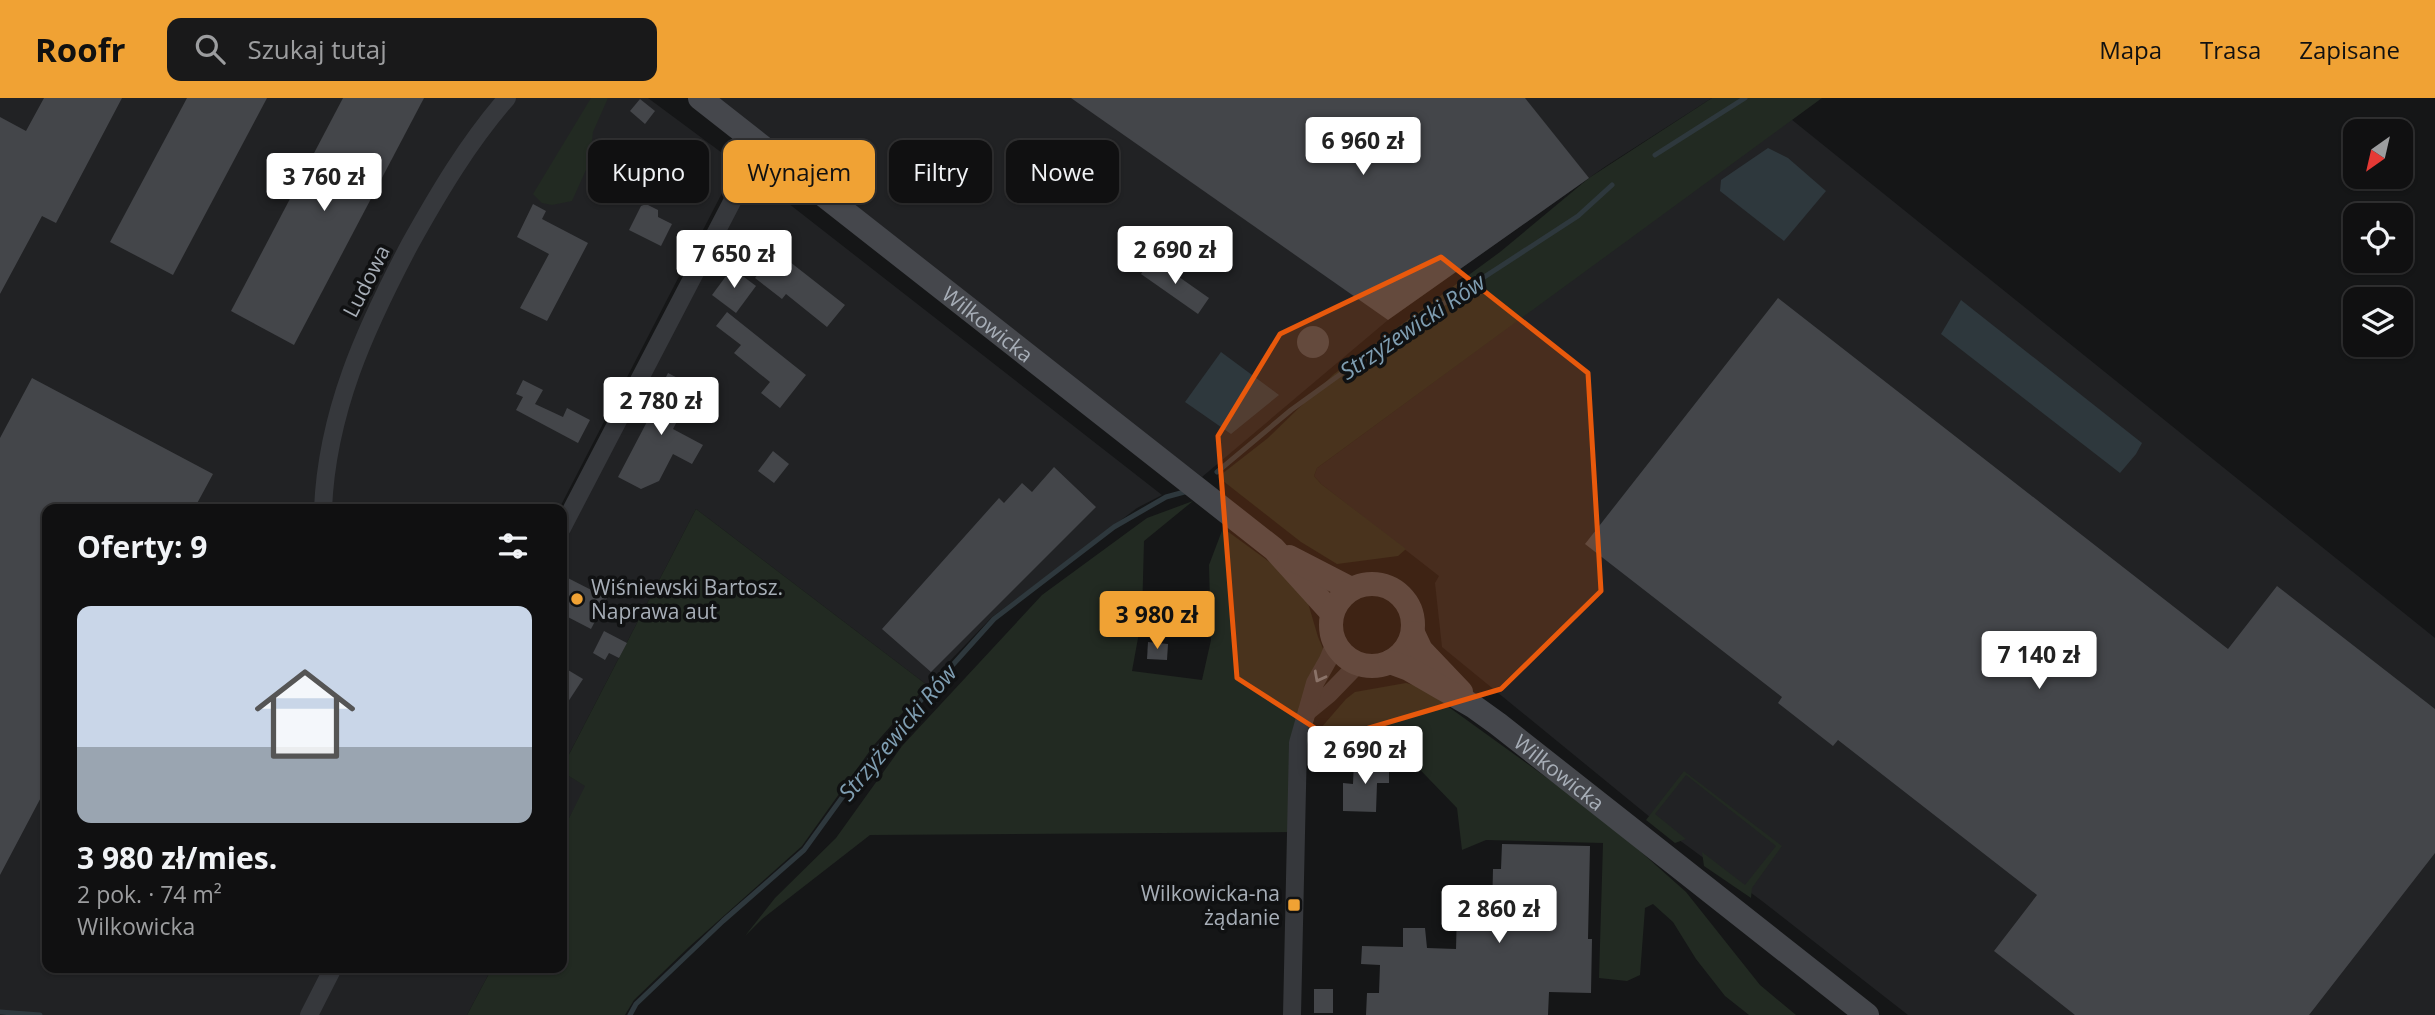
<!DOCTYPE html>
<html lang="pl">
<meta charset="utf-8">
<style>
body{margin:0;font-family:"Open Sans",sans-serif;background:#19191a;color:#f1f3f6;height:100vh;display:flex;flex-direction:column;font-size:26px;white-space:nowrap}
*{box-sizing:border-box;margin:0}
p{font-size:23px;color:#9c9d9f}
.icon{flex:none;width:38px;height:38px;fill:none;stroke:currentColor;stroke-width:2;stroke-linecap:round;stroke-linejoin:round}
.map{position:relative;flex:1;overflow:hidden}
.side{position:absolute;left:42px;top:406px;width:525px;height:469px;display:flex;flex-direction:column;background:#101011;border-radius:14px;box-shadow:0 2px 5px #0004,0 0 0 2px #303031}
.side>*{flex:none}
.banner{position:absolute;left:588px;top:42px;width:665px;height:63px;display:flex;gap:14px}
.needle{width:46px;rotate:214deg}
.tools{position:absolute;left:2343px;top:21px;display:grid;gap:14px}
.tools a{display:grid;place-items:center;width:70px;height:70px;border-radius:14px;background:#101011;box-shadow:0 2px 5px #0004,0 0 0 2px #303031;font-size:35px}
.price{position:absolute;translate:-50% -60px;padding:0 16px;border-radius:7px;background:#fff;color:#222;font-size:23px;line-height:46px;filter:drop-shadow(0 2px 4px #0008)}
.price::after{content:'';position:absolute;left:50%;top:42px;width:21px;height:16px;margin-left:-10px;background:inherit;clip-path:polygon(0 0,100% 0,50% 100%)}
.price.current{background:#f0a234;color:#111}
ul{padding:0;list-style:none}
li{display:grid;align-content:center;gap:14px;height:371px;padding:0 35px}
li span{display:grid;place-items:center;height:217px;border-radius:14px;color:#555}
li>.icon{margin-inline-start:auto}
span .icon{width:126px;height:126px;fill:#fffc;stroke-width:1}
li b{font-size:30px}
h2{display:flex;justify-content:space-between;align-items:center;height:84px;padding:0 35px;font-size:30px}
.tag{padding:0 24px;border-radius:14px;background:#101011;box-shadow:0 2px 5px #0004,0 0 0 2px #303031;font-size:24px;line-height:63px}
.tag.current{background:#f0a234;color:#111}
header{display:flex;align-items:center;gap:42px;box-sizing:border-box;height:98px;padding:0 35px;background:#f0a234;color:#111}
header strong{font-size:33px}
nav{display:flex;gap:38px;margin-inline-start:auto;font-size:24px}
.search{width:490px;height:63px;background:#19191a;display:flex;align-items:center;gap:18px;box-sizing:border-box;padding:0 24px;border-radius:14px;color:#9c9d9f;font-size:26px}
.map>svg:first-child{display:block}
.built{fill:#212224}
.green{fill:#222a22}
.water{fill:#2e383d}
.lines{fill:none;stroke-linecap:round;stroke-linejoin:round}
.stream{stroke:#2e383d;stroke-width:5}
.building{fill:#44464a}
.street{stroke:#36383c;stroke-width:18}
.secondary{stroke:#45474c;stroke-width:24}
.oneway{stroke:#747980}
.marked{fill:#e8590c;fill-opacity:0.2;stroke:#e8590c;stroke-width:5;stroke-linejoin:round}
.poi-dot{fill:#f0a234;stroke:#101112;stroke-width:2.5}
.labels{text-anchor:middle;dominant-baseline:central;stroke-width:7;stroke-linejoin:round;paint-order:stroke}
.street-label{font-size:21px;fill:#a7aeb7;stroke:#101112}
.poi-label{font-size:21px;fill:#a7aeb7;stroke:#101112;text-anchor:start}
.water-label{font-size:23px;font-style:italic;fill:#7f9eb2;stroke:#101112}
</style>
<header>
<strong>Roofr</strong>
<div class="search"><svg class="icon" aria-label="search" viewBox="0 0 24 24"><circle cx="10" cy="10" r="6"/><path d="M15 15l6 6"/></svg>Szukaj tutaj</div>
<nav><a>Mapa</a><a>Trasa</a><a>Zapisane</a></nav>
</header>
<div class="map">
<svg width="2435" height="917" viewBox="0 0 2435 917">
<rect width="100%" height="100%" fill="#151617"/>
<!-- built -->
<g class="built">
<polygon points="0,0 648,0 737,66 559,411 47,411 47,870 326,870 303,917 40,917 0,914"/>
<polygon points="702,0 1712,0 1606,68 1388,222 1202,379"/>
<polygon points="1791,21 2435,540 2435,917 1908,917 1762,803 1667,733 1442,549 1435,485 1439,478 1321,386 1314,378 1317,370"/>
<polygon points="752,77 1162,397 1137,410 991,520 927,587 696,411 562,670 562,441"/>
<polygon points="562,674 586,688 562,734"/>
<polygon points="339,870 492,870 467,917 315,917"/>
</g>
<!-- green -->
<g class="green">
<polygon points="591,0 608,0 593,34 590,63 572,103 552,107 542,105 533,96"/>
<polygon points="1712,0 1822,0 1317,370 1314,378 1321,386 1406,451 1398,458 1337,466 1301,444 1218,379 1268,340 1334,276 1500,154 1589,80"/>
<polygon points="1193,403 1144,443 1142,518 1132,573 1202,582 1211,542 1209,467 1223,430 1282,473 1308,505 1318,539 1328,562 1307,614 1295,734 870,737 762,821 745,838 775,800 836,740 902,648 1042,497 1147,420"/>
<polygon points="696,411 927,587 874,647 802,748 689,849 634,902 625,917 467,917 492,870 562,870 562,734 585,688 562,674 562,670"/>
<polygon points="1406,585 1421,589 1604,721 1686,794 1760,887 1796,917 1749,917 1725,898 1696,861 1673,824 1653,806 1645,810 1640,877 1627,883 1599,880 1603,745 1486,742 1462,752 1457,710 1401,652 1313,653 1320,631 1346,601 1355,594"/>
<polygon points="1684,673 1782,748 1752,790 1751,800 1704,768 1702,754 1745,787 1776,748 1686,677 1655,716 1686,741 1675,745 1646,722"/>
</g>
<!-- water -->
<g class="water">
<polygon points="1768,50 1788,60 1826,93 1784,143 1720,93 1721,82"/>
<polygon points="1961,202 2142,345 2136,356 2120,375 1941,236"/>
<polygon points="1221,254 1279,297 1231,336 1185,304"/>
</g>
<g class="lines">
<!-- stream -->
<g class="stream">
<polyline points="1655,57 1745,0"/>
<polyline points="1217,374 1291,312 1392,239 1578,118 1612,87"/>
<polyline points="0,914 40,917"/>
<polyline points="630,917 636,906 723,823 804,752 878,650 994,521 1114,429 1166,399 1188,393"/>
</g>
</g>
<!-- building -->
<g class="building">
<polygon points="44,0 122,0 56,125 42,118 0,196 0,19 26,33"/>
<polygon points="187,0 267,0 173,177 110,144"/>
<polygon points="343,0 424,0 294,247 231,213"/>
<polygon points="1071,0 1525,0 1589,80 1388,222"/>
<polygon points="640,1 655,13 645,26 630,13"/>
<polygon points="533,106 546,113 542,121 588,145 547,223 520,210 549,156 517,139"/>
<polygon points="646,106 658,112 658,119 672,126 661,148 629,132 641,108"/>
<polygon points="776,153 845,207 827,229 786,196 782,201 755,180"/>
<polygon points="1152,160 1209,200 1198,216 1141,176"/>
<polygon points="732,170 756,188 736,215 712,197"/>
<polygon points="1778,200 2228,551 2277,488 2435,611 2435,755 2309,917 2075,917 1994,853 2037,797 1838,642 1833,648 1778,605 1782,599 1585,446"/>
<polygon points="727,214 806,277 780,310 761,295 770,284 734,255 741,247 716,228"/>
<circle cx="1313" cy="244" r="16"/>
<polygon points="668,275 695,289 673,331 703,347 692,366 673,356 659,383 641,391 618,379 661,297 658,295"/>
<polygon points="32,280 213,376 194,411 47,411 47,688 0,777 0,340"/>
<polygon points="523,282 543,292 535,306 563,319 567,310 590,322 578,345 516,312 523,299 516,296"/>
<polygon points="773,353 789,366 774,385 758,373"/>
<polygon points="1054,369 1096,409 931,574 882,531 999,400 1004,405 1022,385 1032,394"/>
<polygon points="562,477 607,500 591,531 562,516"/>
<polygon points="604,533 627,545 619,560 609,555 605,562 593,555"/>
<polygon points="1148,544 1168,546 1167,562 1147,561"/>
<polygon points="568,572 583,581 562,613 562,582"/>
<polygon points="1354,662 1389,663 1389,685 1377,685 1376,714 1343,713 1343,685 1353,686"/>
<polygon points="1502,746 1590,748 1588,841 1592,841 1591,895 1549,894 1548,917 1366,917 1367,895 1379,895 1380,867 1361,866 1362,848 1403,849 1403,830 1425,830 1427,850 1456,851 1457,812 1492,813 1493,771 1501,771"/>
<rect x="1314" y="891" width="19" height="24"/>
</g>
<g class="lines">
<!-- street -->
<g class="street">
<path d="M323,411c4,-97 42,-180 87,-265 29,-52 58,-101 97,-146"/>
<polyline points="562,430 761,48"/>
<polyline points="1307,614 1329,596 1358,566"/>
<polyline points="309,917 333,870"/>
<polyline points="1292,917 1298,645 1315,585 1328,562 1335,545"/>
</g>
<!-- secondary -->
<g class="secondary">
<path id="s1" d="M700,0l574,451 58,64"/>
<polyline points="1289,459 1351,491"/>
<circle cx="1372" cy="527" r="41"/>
<polyline points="1413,535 1421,552 1461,594"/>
<path id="s2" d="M1390,564l19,7 64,37 25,18 369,291"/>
</g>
</g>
<!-- one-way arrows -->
<defs><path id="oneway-chevron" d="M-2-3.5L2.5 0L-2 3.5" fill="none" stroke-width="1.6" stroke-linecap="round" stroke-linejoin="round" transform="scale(1.75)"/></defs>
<use class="oneway" href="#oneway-chevron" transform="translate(1319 579) rotate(118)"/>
<!-- marked area -->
<path class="marked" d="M1441,159l147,116 13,218 -100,98 -169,50 -95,-61 -19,-242 62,-102z"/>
<!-- markers -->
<g class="poi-dot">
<circle cx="577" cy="501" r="7"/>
<rect x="1287" y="800" width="14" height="14" rx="3.5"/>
</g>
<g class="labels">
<!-- street labels -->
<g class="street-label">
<text transform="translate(366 183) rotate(-63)">Ludowa</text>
<text stroke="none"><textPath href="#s1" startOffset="366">Wilkowicka</textPath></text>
<text stroke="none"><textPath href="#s2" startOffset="203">Wilkowicka</textPath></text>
</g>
<!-- poi labels -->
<g class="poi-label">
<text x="591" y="489">Wiśniewski Bartosz.<tspan x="591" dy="24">Naprawa aut</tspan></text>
<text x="1280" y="795" text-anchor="end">Wilkowicka-na<tspan x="1280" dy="24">żądanie</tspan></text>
</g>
<!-- water labels -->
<g class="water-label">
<text transform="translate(1412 228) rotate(-34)">Strzyżewicki Rów</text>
<text transform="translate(897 634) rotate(-50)">Strzyżewicki Rów</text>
</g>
</g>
</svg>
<div class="tools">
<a><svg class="needle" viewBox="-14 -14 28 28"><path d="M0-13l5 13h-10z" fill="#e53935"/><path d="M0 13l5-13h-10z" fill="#9c9d9f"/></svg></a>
<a><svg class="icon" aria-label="locate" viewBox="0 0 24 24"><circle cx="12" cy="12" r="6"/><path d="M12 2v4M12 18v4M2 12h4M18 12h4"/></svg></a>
<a><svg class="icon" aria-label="layers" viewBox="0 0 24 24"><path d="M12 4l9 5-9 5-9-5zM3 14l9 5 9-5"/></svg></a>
</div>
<b class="price" style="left:1363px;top:79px">6 960 zł</b>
<b class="price" style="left:324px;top:115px">3 760 zł</b>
<b class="price" style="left:1175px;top:188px">2 690 zł</b>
<b class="price" style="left:734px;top:192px">7 650 zł</b>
<b class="price" style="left:661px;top:339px">2 780 zł</b>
<b class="price current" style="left:1157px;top:553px">3 980 zł</b>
<b class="price" style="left:2039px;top:593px">7 140 zł</b>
<b class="price" style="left:1365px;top:688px">2 690 zł</b>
<b class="price" style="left:1499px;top:847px">2 860 zł</b>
<div class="banner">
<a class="tag">Kupno</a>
<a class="tag current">Wynajem</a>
<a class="tag">Filtry</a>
<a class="tag">Nowe</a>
</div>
<section class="side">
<h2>Oferty: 9<svg class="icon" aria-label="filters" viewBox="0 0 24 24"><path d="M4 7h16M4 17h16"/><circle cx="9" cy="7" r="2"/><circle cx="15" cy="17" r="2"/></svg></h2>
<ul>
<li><span style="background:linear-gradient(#c9d6e8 65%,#9aa5b1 0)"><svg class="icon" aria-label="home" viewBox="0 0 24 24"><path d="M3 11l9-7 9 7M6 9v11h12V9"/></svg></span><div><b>3 980 zł/mies.</b><p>2 pok. · 74 m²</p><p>Wilkowicka</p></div></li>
</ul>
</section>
</div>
